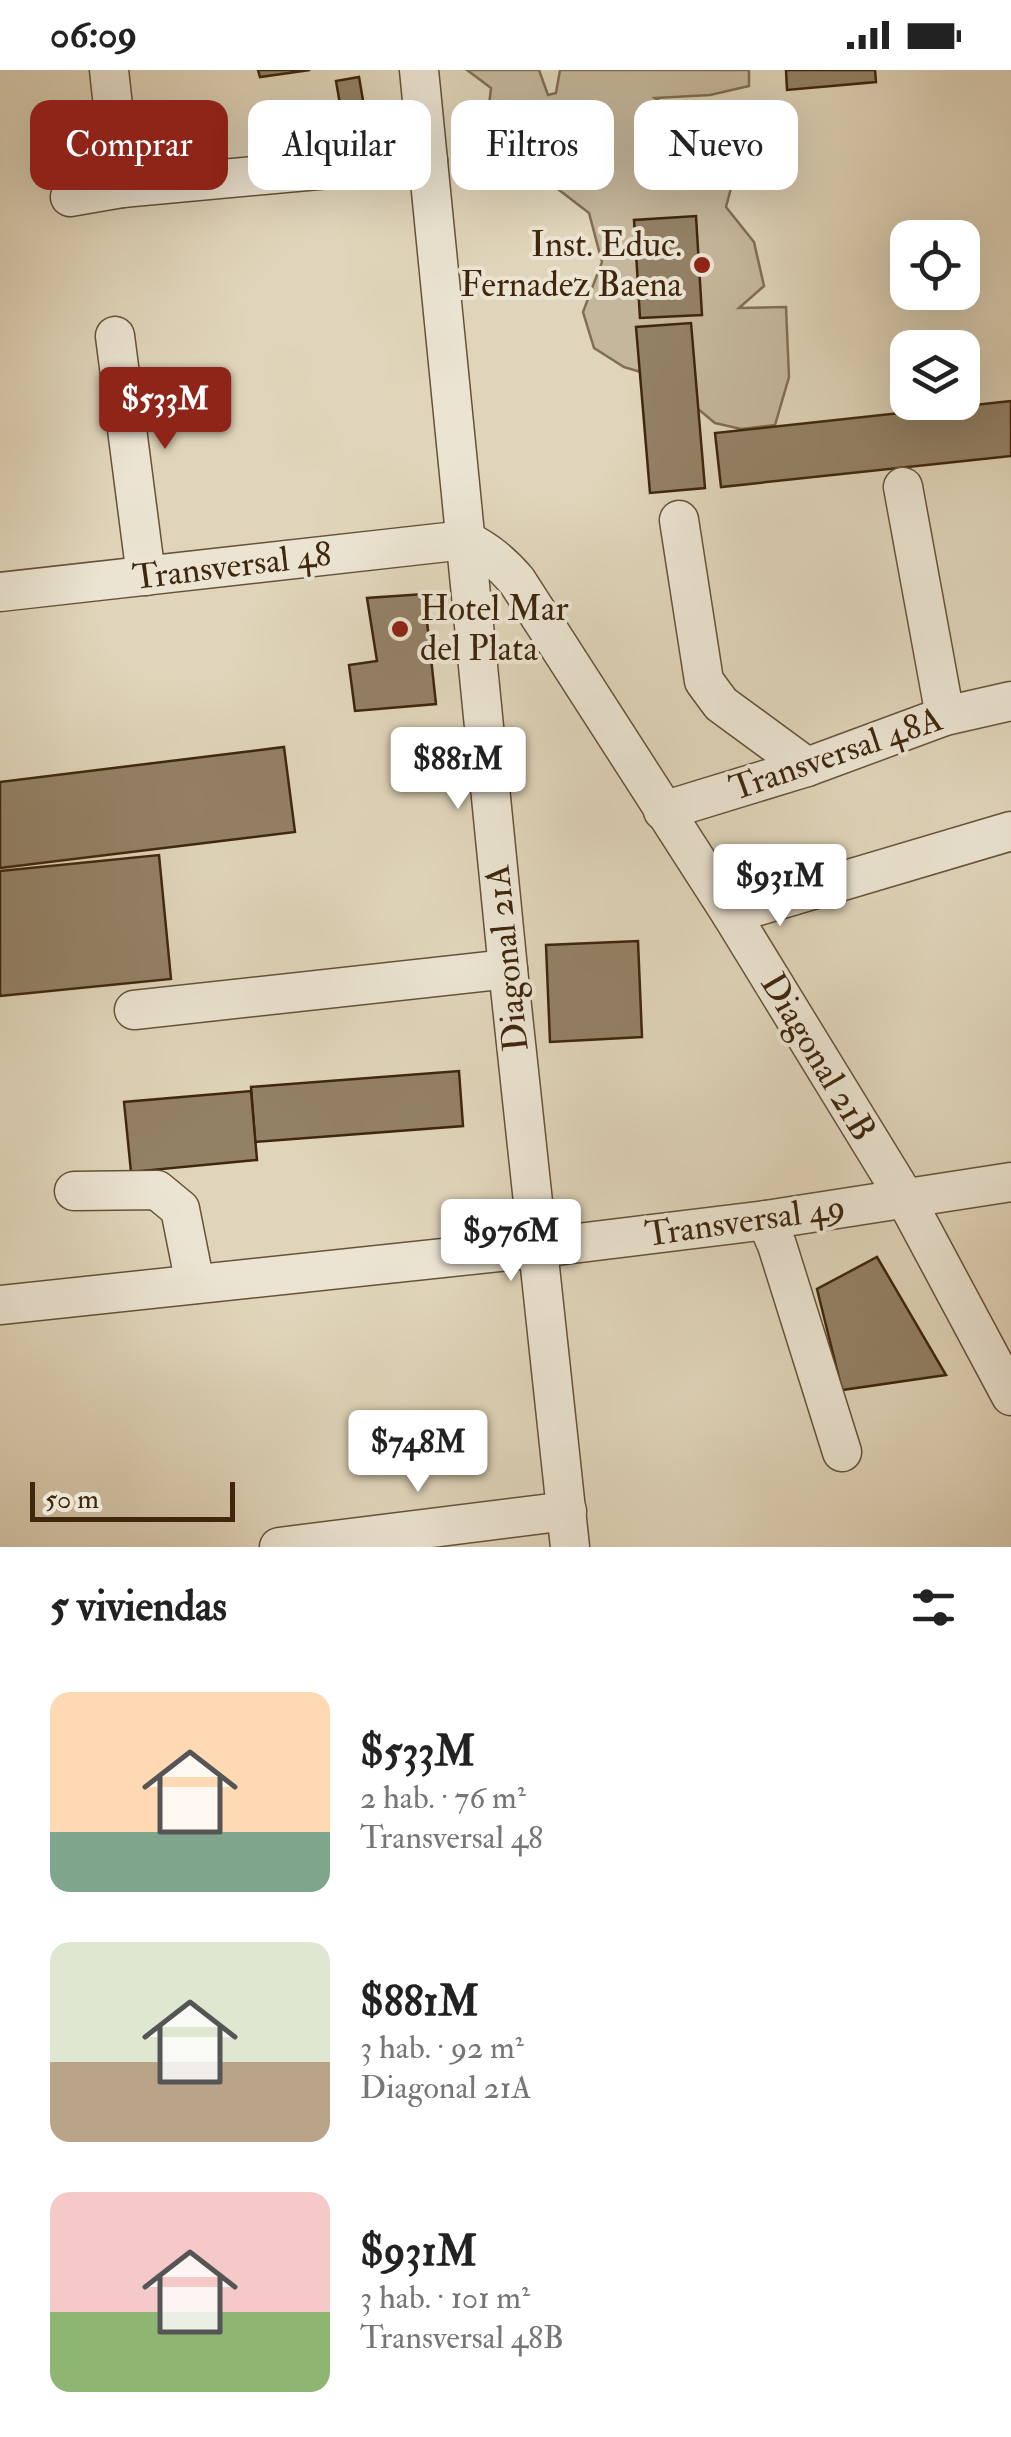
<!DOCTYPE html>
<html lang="es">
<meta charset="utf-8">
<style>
body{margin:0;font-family:"IM FELL Double Pica",serif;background:#f6f6f6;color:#222;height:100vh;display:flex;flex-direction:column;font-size:38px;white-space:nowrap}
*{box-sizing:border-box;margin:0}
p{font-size:32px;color:#767676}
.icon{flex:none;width:55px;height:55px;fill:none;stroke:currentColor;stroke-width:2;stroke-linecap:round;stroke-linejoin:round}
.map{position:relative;height:1477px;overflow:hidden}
.side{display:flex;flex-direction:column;background:#fff;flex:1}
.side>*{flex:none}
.hud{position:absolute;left:30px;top:30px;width:952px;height:90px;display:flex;gap:20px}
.fabs{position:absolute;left:890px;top:150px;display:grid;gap:20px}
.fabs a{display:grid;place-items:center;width:90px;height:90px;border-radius:20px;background:#fff;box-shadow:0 10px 40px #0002;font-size:50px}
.scale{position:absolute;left:30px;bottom:25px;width:205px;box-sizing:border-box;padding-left:10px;border:5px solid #3f260c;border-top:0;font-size:28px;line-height:35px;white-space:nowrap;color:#3f260c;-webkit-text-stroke:8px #ebe4d2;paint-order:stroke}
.price{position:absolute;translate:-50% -85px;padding:0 22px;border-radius:10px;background:#fff;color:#222;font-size:32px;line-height:65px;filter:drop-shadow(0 2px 5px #0008)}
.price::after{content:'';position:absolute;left:50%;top:60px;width:30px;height:22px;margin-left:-15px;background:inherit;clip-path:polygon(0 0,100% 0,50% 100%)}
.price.active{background:#8f2418;color:#fff}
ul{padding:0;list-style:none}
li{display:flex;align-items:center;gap:30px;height:250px;padding:0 50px}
li span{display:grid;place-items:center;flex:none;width:280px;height:200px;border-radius:20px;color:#555}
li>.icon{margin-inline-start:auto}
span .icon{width:120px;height:120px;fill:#fffc;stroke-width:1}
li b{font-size:42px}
h2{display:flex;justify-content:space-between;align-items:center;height:120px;padding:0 50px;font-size:42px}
.chip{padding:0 35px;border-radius:20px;background:#fff;box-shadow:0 10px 40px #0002;font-size:35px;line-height:90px}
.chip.active{background:#8f2418;color:#fff}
.status{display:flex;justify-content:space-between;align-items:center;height:70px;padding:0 50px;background:#fff;direction:ltr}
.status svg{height:28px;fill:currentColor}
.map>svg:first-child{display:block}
.green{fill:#c5b79c;stroke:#826e54;stroke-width:2.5}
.building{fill:#938166;stroke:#3f260c;stroke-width:2.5}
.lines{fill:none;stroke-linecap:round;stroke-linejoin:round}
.minor-casing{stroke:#675238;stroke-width:41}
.minor{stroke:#ebe4d2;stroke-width:38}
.poi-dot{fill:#8f2418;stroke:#ebe4d2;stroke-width:4}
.labels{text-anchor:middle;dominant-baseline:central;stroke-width:8;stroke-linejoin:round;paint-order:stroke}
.poi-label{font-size:35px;fill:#3f260c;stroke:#ebe4d2;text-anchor:end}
.street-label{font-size:35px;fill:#3f260c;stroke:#ebe4d2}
</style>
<div class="status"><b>06:09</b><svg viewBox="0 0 49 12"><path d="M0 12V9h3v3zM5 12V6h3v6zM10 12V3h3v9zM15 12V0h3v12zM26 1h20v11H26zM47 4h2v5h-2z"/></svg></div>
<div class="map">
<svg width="1011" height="1477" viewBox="0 0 1011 1477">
<rect width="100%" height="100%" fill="#e0d5ba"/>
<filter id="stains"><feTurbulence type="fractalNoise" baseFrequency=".002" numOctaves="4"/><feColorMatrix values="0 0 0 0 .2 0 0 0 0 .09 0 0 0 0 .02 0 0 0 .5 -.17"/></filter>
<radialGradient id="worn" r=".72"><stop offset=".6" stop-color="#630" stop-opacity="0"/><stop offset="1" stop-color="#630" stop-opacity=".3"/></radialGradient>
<!-- green -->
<polygon class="green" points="467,0 539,0 548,25 556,23 560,0 749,0 749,16 710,25 655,28 709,65 738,92 726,137 754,172 764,216 739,238 786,237 789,307 775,355 741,359 715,353 661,308 624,297 594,278 583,242 602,192 589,143 550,113 519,112 507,85 521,72 485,71 491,18"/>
<!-- building -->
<g class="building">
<polygon points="258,0 310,0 260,7"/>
<polygon points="786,0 875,0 876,12 787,20"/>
<polygon points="359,7 365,42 342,46 336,11"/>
<polygon points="696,146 702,245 640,248 634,150"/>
<polygon points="691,253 705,418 650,423 636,257"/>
<polygon points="1011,331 1011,386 721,417 715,363"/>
<polygon points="424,524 436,634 355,641 349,595 377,591 367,528"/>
<polygon points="284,677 295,762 0,798 0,712"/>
<polygon points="159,785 171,909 0,926 0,801"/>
<polygon points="638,871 642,967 550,972 546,875"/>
<polygon points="459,1001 463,1056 255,1072 251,1017"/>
<polygon points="251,1021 257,1090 131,1102 124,1032"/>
<polygon points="877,1187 946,1305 842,1320 817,1219"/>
</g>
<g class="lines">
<defs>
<g id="minor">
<polyline points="109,0 122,118"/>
<polyline points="419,0 508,899 570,1477"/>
<polyline points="70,127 122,118 428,90"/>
<polyline points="115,266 146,506"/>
<polyline points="903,417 945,646"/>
<polyline points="679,450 704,611 721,634 807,697"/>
<path d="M0,522l465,-52c21,10 37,23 52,41l214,333 174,284 106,198"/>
<polyline points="663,741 807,697 945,646 1011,631"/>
<polyline points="731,844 1011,761"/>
<polyline points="134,940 508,899"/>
<polyline points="74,1121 157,1120 180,1139 195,1214"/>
<polyline points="766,1150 777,1175 842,1382"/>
<polyline points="0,1235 538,1178 766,1150 1011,1112"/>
<polyline points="279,1477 567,1441"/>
</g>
</defs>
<!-- minor casing -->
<use href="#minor" class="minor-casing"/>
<!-- minor -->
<use href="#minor" class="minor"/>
</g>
<!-- markers -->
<g class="poi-dot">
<circle cx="702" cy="195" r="10"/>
<circle cx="400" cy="559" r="10"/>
</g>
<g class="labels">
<!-- poi labels -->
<g class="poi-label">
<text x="682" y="175">Inst. Educ.<tspan x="682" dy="40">Fernadez Baena</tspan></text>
<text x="420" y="539" text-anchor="start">Hotel Mar<tspan x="420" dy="40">del Plata</tspan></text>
</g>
<!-- street labels -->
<g class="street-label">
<text transform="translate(232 496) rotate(-7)">Transversal 48</text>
<text transform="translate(836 684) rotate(-19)">Transversal 48A</text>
<text transform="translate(507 888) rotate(-96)">Diagonal 21A</text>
<text transform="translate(818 987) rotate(59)">Diagonal 21B</text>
<text transform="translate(745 1151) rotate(-8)">Transversal 49</text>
</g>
</g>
<rect width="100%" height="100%" filter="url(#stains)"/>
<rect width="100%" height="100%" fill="url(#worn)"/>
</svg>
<div class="fabs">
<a><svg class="icon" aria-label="locate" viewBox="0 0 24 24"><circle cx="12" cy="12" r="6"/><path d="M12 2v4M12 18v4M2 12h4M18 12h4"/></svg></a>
<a><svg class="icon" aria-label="layers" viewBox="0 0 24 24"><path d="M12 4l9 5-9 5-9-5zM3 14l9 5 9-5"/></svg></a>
</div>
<div class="scale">50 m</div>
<b class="price active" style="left:165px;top:382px">$533M</b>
<b class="price" style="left:458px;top:742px">$881M</b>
<b class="price" style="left:780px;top:859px">$931M</b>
<b class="price" style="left:511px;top:1214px">$976M</b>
<b class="price" style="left:418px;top:1425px">$748M</b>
<div class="hud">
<a class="chip active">Comprar</a>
<a class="chip">Alquilar</a>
<a class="chip">Filtros</a>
<a class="chip">Nuevo</a>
</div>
</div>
<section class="side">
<h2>5 viviendas<svg class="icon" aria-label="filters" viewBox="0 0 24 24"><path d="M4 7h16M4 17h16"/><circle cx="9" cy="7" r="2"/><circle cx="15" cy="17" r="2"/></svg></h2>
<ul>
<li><span style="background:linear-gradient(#ffd9b3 70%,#7fa58c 0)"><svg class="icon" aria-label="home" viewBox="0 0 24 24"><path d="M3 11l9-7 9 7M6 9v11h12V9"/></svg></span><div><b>$533M</b><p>2 hab. · 76 m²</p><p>Transversal 48</p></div></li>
<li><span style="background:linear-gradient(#dfe7d0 60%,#b9a48a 0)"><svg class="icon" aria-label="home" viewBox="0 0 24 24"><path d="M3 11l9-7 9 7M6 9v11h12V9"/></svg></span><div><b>$881M</b><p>3 hab. · 92 m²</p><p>Diagonal 21A</p></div></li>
<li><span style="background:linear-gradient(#f6c9c9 60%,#8fb573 0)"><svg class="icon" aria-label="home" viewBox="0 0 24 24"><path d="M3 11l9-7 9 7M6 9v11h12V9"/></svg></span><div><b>$931M</b><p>3 hab. · 101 m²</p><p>Transversal 48B</p></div></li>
</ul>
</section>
